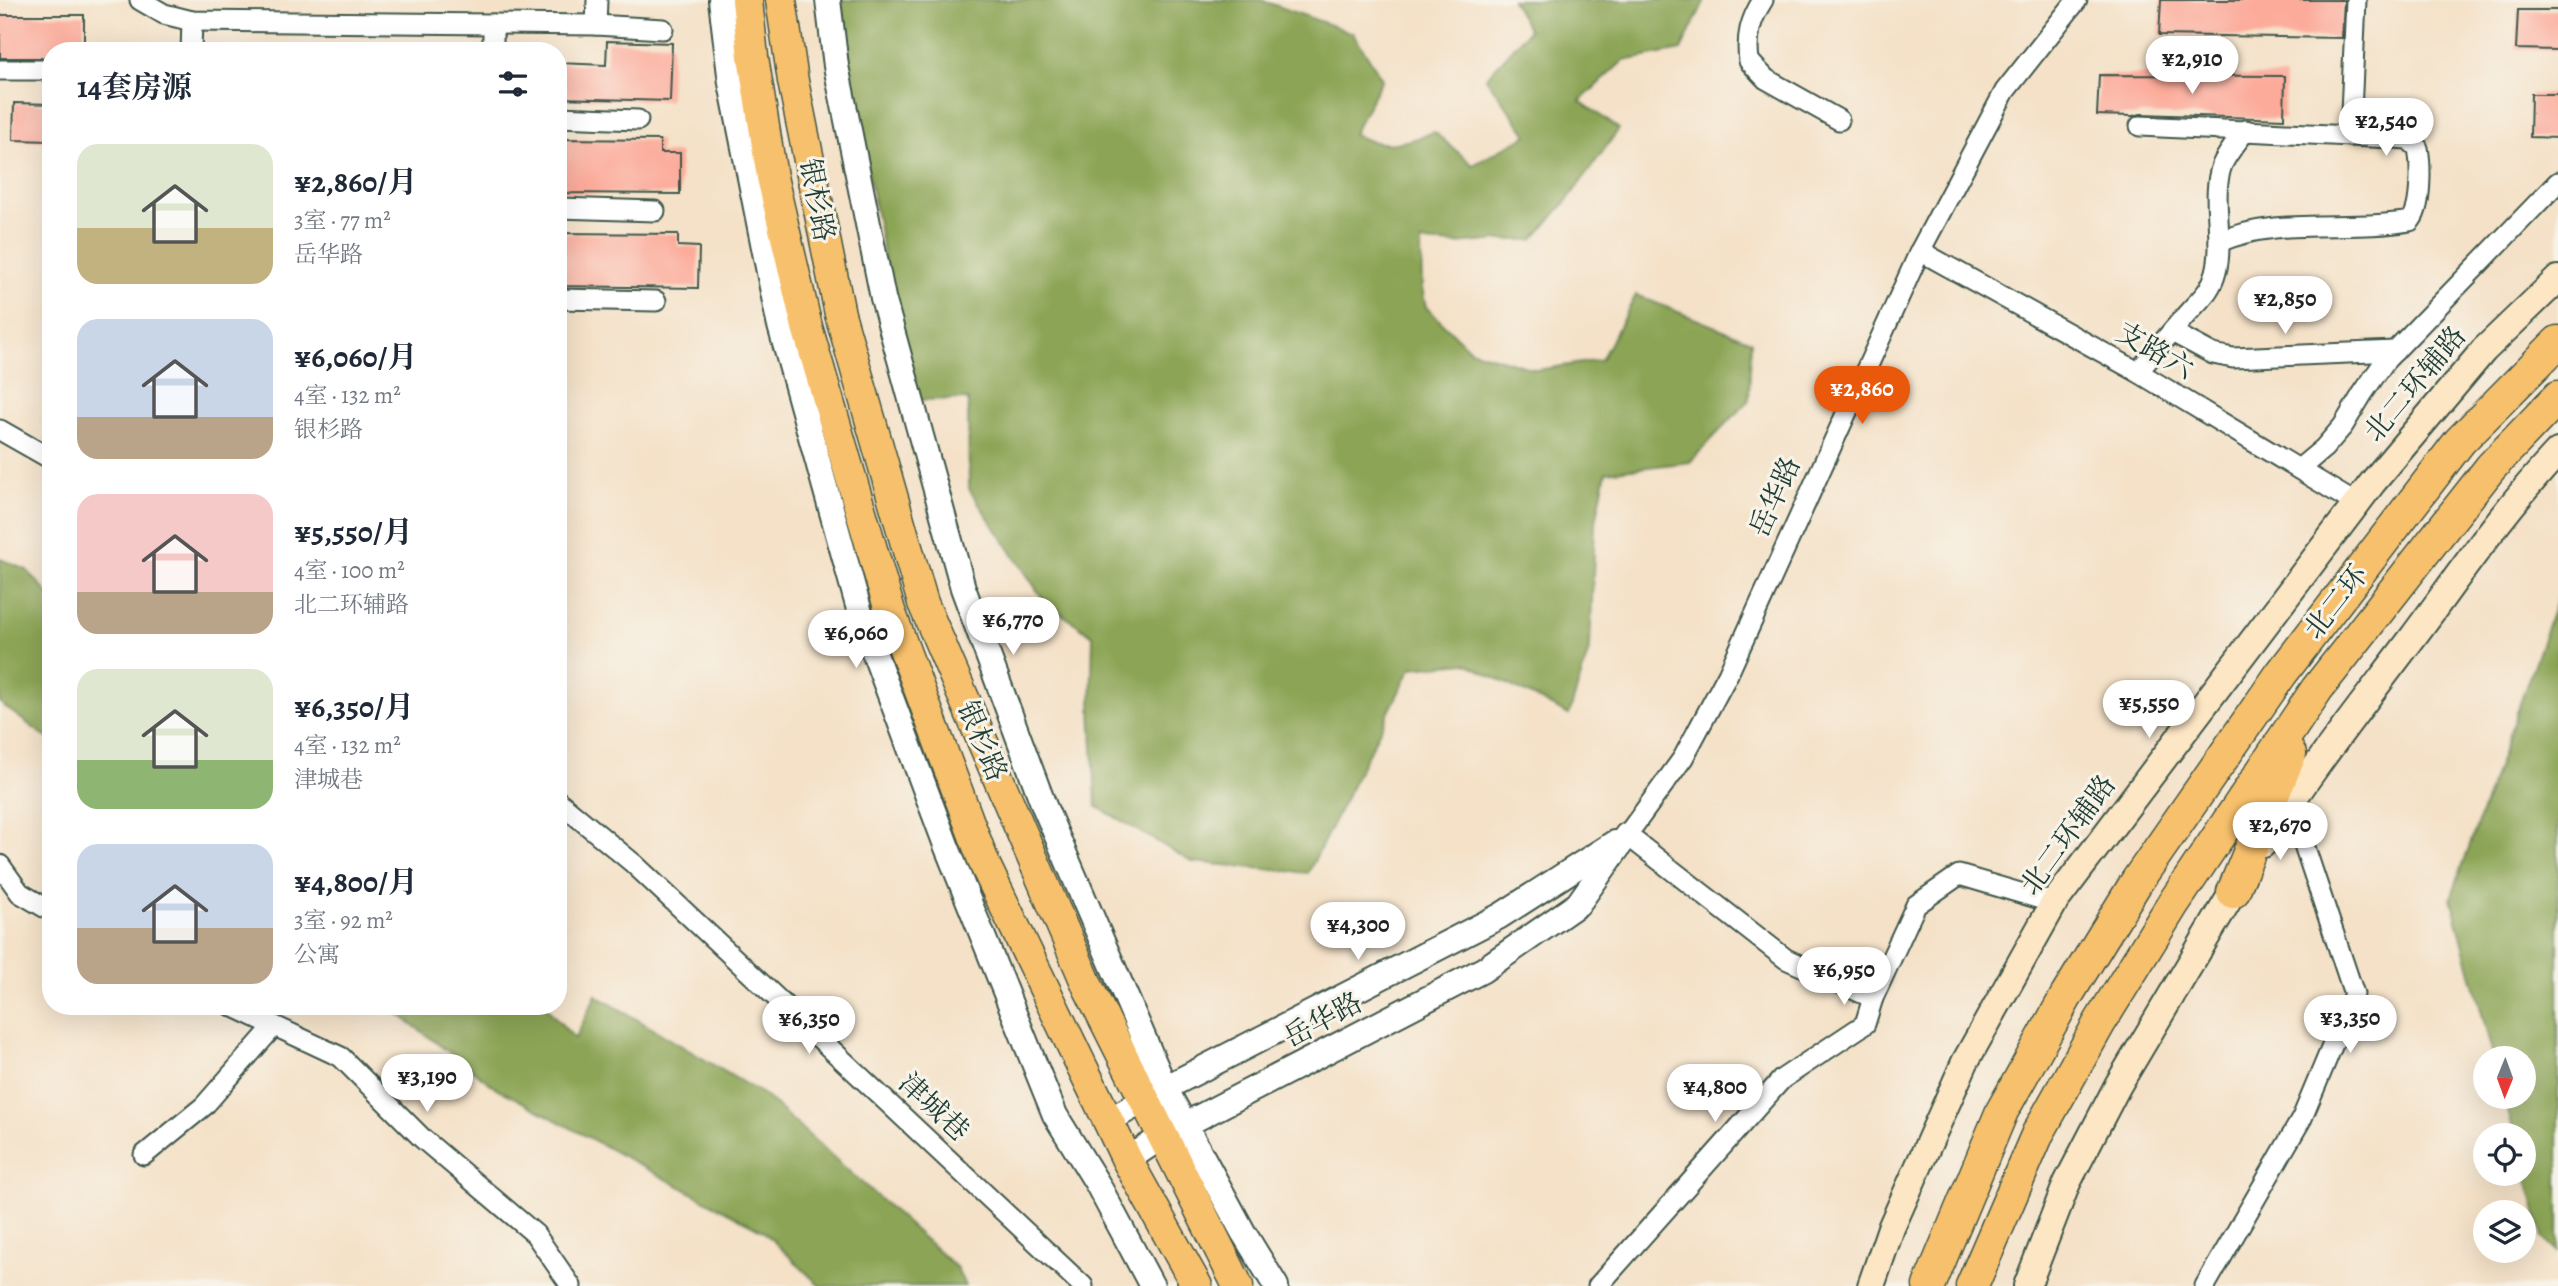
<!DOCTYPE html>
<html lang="zh">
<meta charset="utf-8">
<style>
body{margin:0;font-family:Alegreya,"Noto Serif SC",serif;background:#f6f6f7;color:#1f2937;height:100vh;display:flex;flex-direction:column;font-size:26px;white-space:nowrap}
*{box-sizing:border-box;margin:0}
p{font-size:23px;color:#747a83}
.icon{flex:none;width:38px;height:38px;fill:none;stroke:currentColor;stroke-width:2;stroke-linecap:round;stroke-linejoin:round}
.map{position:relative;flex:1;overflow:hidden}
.drawer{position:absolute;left:42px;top:42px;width:525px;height:973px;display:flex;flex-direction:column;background:#fff;border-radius:28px;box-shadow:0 7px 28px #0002}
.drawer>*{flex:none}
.needle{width:46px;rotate:181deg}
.buttons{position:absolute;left:2473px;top:1046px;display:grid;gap:14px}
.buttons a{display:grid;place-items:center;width:63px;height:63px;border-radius:50%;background:#fff;box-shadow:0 7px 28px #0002;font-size:35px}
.price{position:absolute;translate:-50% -60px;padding:0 16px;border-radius:24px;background:#fff;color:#222;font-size:23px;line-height:46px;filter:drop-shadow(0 2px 4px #0008)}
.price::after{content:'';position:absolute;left:50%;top:42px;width:21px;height:16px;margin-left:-10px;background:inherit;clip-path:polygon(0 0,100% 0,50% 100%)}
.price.active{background:#ea580c;color:#fff}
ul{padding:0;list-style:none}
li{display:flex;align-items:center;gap:21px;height:175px;padding:0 35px}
li span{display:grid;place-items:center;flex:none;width:196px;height:140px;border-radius:21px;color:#555}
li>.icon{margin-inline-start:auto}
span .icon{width:84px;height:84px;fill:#fffc;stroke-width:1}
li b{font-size:30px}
h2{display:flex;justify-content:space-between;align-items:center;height:84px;padding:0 35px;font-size:30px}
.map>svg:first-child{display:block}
.forest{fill:#8ba455;stroke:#557044;stroke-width:2}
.building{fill:#fcaa9a}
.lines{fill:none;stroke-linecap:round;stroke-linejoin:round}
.minor-casing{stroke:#3f564a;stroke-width:23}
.tertiary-casing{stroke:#3f564a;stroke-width:28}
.secondary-casing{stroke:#3f564a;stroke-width:30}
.primary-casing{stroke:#3f564a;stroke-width:33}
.trunk-casing{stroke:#3f564a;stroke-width:35}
.minor{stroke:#fff;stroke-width:19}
.tertiary{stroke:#fff;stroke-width:24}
.secondary{stroke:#fce6c4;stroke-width:26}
.primary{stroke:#f7c06c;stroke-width:30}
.trunk{stroke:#f7c06c;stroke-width:32}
.labels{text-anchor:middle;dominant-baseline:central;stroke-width:6;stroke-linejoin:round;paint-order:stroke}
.street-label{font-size:28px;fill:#1f3d34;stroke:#f7f3e8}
</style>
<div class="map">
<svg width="2558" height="1286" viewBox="0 0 2558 1286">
<rect width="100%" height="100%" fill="#f7f3e8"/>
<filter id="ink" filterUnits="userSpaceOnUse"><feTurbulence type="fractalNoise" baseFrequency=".0143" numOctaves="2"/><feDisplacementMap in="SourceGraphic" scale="14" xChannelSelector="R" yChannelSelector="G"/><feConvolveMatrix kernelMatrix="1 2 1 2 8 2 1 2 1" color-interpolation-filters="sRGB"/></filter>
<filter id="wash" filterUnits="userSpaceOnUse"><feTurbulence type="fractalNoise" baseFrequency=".00686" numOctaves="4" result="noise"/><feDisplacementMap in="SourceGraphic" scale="28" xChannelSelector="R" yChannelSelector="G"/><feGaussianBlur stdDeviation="1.57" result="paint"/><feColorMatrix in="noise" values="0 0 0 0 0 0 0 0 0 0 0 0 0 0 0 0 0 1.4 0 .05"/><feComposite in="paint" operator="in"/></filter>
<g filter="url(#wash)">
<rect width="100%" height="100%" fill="#f4e1c7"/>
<!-- forest -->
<g class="forest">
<path d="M836,0h425l92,33 29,46 -29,55c30,16 52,9 81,-2l39,33 54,-30 -41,-57 43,-48 -17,-30h193l-24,50 -58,11 -43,40 39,28 -49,68 -37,43h-33l-44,4 -35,-2 1,46 4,19 44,43 67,20 64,-10 35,-65 115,46 -2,59 -59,62 -84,10 -11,54 -5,121 -21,68 -103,-52 -55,5 -103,205 -116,-11 -96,-56 -5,-97 2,-73 -48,-34 -76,-113 -1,-90 -57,1z"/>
<polygon points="0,559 27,570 51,597 51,741 0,703"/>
<polygon points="2558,596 2558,1252 2543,1238 2524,1168 2524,1136 2515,1136 2504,1097 2524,1097 2524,1059 2494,1059 2451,898"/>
<polygon points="596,995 764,1095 957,1268 965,1286 820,1286 763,1231 496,1088 388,1006 545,1006 575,1039"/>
</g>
<g id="blocks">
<!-- building -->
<g class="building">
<polygon points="2161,0 2344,0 2342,38 2159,35"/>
<polygon points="2518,10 2558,10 2558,50 2516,49"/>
<polygon points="0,15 84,15 84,51 51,51 51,58 0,58"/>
<polygon points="607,41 672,43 670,101 558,98 558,63 606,65"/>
<polygon points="2099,75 2285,76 2284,119 2141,114 2133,116 2097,115"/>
<polygon points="2531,94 2558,94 2558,138 2530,137"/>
<polygon points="14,103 51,104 51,141 13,140"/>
<polygon points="558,139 660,140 660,153 680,153 680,194 558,193"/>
<polygon points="558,233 678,234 678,246 699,247 698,288 558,286"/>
</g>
</g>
</g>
<g filter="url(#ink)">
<use href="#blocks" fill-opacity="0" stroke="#3f564a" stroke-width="2"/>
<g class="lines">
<defs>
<g id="minor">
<polyline points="140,0 164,14 192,21 596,25 663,29"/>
<path d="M1763,0c-13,20 -17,37 -14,61l17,18 73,41"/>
<polyline points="493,24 493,51"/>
<polyline points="596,25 597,0"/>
<polyline points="191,51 192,21"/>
<polyline points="0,70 51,70"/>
<polyline points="558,117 638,120"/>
<path d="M2140,126l252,12 16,1 10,9c3,16 4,61 -8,73 -62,11 -132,-5 -191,21"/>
<polyline points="2350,136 2356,0"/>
<polyline points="558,208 655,211"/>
<polyline points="1920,251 2138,372 2358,505"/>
<polyline points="558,299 656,301"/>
<polyline points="2172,332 2213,354 2233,358 2395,351"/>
<path d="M2138,372c16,-19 32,-39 48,-57 13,-15 25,-23 30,-43 9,-33 -6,-75 6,-107 5,-12 16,-24 24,-35"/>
<polyline points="0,430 51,459"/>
<polyline points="2299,469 2324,448 2343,426 2363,393 2385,361 2558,182"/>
<polyline points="558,801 634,864 1083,1286"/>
<polyline points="0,865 20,893 51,911"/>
<polyline points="2054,903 1959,875 1916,905 1873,998 1786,959 1627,835 1683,758 1728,674 1920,251 2005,91 2077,0"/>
<polyline points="232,1006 341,1057 423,1139 535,1234 571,1286"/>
<polyline points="144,1155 204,1106 274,1026"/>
<polyline points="1598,1286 1782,1079 1865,1024 1873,998"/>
<polyline points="2205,1286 2302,1118 2354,994 2290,803"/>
</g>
<g id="tertiary">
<polyline points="721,0 731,83 779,322 862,620 946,845 1055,1115 1097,1183 1152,1286"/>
<polyline points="828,0 836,66 883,298 963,588 1044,806 1165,1088 1243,1232 1276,1286"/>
<polyline points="1108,1121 1165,1088 1500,916 1614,843"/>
<polyline points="1127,1160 1163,1136 1483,970 1578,904 1627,835"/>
</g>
<g id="secondary">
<path d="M2263,844c46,-72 99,-139 150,-207 47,-63 91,-128 145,-185"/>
<polyline points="1871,1286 1891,1228 1965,1062 2054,903 2373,482 2484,350 2558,279"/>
<polyline points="2027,1286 2067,1183 2118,1085 2242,877"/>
</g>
<g id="primary">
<polyline points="747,0 753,57 772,177 807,327 890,611 985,865 1127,1160 1197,1286"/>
<polyline points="781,0 793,81 840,314 923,603 1088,987 1238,1286"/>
</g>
<g id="trunk">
<polyline points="2233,892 2290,754"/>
<polyline points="1929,1286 2002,1111 2067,995 2137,881 2281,674 2460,441 2558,342"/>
<polyline points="1972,1286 2038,1133 2100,1022 2173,904 2317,689 2491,467 2558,397"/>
</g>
</defs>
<!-- minor casing -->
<use href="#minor" class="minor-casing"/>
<!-- tertiary casing -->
<use href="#tertiary" class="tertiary-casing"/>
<!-- secondary casing -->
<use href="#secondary" class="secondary-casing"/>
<!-- primary casing -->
<use href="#primary" class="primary-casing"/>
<!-- trunk casing -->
<use href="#trunk" class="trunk-casing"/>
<!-- minor -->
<use href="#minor" class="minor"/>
<!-- tertiary -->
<use href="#tertiary" class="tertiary"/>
<!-- secondary -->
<use href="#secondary" class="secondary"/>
<!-- primary -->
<use href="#primary" class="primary"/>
<!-- trunk -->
<use href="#trunk" class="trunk"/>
</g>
</g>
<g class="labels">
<!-- street labels -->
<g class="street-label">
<text transform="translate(817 200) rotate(79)">银杉路</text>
<text transform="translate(2155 351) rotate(30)">支路六</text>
<text transform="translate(2415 384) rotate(-50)">北二环辅路</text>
<text transform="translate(1775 497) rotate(-66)">岳华路</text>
<text transform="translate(2336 602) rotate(-52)">北二环</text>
<text transform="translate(982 741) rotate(67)">银杉路</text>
<text transform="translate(2068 835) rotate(-54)">北二环辅路</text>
<text transform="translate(1323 1020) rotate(-28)">岳华路</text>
<text transform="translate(934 1107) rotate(43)">津城巷</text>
</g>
</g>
</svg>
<div class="buttons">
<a><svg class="needle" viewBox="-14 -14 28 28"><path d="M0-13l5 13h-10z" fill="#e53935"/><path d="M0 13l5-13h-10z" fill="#747a83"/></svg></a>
<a><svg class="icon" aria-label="locate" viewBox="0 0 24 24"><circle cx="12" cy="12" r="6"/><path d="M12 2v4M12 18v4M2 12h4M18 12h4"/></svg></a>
<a><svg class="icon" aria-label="layers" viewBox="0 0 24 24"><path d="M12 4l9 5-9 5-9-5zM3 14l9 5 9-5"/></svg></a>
</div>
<b class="price" style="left:2192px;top:96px">¥2,910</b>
<b class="price" style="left:2386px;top:158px">¥2,540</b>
<b class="price" style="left:2285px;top:336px">¥2,850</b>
<b class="price active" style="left:1862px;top:426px">¥2,860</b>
<b class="price" style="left:1013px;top:657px">¥6,770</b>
<b class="price" style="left:856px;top:670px">¥6,060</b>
<b class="price" style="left:2149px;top:740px">¥5,550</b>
<b class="price" style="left:2280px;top:862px">¥2,670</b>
<b class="price" style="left:1358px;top:962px">¥4,300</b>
<b class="price" style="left:1844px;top:1007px">¥6,950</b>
<b class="price" style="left:2350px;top:1055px">¥3,350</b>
<b class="price" style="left:809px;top:1056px">¥6,350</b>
<b class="price" style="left:427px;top:1114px">¥3,190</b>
<b class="price" style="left:1715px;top:1124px">¥4,800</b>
<section class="drawer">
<h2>14套房源<svg class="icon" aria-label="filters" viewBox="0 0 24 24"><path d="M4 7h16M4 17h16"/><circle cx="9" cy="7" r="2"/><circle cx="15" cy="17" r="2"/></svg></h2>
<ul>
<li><span style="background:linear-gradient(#dfe7d0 60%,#c2b280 0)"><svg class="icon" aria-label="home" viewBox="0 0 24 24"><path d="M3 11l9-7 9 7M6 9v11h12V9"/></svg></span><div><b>¥2,860/月</b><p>3室 · 77 m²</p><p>岳华路</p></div></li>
<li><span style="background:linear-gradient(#c9d6e8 70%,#b9a48a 0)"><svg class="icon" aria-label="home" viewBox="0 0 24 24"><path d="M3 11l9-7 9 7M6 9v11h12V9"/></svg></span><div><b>¥6,060/月</b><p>4室 · 132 m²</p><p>银杉路</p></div></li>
<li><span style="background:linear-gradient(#f6c9c9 70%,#b9a48a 0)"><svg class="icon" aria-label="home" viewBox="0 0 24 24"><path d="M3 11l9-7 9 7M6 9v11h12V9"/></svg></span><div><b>¥5,550/月</b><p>4室 · 100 m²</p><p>北二环辅路</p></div></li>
<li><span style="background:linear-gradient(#dfe7d0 65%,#8fb573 0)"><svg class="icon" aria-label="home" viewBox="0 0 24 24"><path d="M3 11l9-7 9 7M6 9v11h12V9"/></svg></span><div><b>¥6,350/月</b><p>4室 · 132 m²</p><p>津城巷</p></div></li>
<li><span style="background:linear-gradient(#c9d6e8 60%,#b9a48a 0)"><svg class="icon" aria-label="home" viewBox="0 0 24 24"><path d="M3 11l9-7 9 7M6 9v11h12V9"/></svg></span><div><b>¥4,800/月</b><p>3室 · 92 m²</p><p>公寓</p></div></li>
</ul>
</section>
</div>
